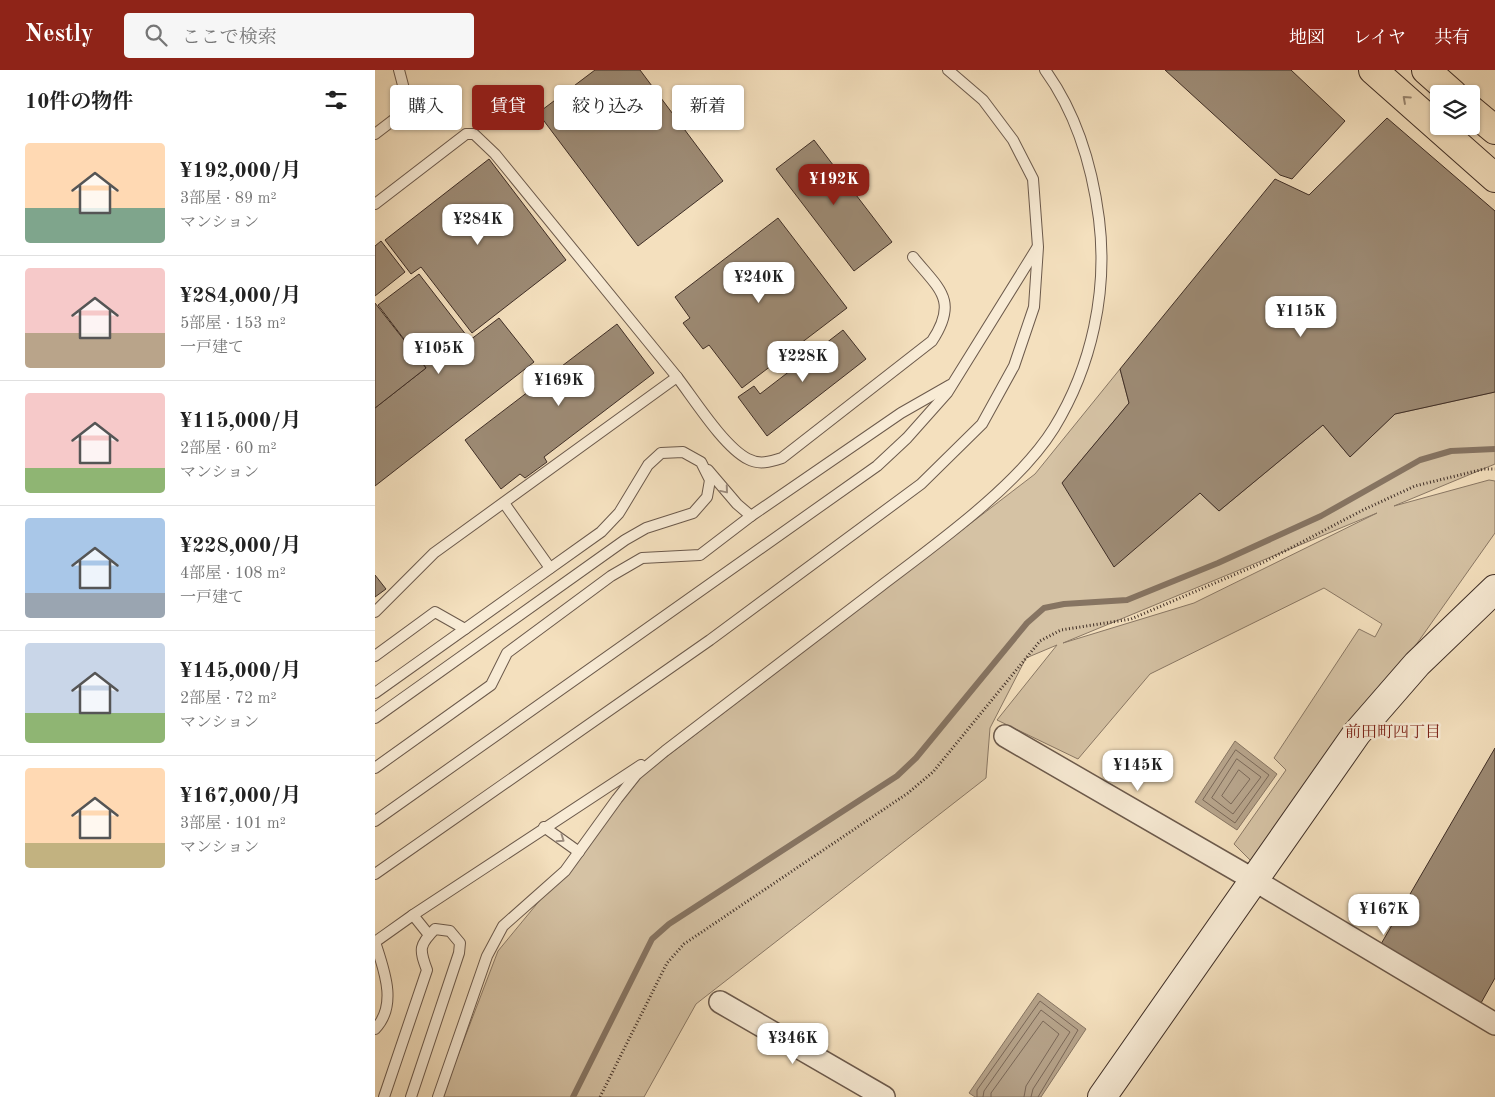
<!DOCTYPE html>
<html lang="ja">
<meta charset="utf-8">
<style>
body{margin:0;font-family:"Old Standard TT","Noto Serif JP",serif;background:#f6f6f6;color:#222;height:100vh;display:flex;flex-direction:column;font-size:19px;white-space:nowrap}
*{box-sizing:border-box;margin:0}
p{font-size:16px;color:#767676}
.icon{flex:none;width:28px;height:28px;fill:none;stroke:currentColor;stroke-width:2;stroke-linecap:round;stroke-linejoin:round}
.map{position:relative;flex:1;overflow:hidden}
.drawer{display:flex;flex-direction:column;background:#fff;width:375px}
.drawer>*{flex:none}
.guide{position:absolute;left:15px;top:15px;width:475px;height:45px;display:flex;gap:10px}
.fabs{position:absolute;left:1055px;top:15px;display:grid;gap:10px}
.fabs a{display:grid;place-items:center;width:50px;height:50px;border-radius:5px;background:#fff;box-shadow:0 1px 4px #0004;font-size:25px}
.price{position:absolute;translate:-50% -42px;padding:0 11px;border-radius:10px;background:#fff;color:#222;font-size:16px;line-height:32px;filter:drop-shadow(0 1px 2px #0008)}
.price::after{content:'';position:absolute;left:50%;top:30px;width:15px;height:11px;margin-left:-8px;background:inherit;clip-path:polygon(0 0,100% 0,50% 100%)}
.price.current{background:#8f2418;color:#fff}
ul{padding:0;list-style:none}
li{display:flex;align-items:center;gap:15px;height:125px;padding:0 25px}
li+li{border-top:1px solid #e0e0e0}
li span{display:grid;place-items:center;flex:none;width:140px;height:100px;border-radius:5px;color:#555}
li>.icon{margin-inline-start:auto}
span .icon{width:60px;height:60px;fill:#fffc;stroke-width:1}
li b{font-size:21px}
h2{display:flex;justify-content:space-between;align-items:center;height:60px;padding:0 25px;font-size:21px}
.tag{padding:0 18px;border-radius:5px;background:#fff;box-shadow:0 1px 4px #0004;font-size:18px;line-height:45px}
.tag.current{background:#8f2418;color:#fff}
header{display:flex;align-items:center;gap:30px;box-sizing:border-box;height:70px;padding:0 25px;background:#8f2418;color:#fff}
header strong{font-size:24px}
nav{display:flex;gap:28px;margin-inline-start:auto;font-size:18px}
.search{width:350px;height:45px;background:#f6f6f6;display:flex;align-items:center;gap:12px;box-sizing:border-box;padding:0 18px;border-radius:5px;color:#767676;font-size:19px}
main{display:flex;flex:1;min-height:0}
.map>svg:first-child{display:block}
.green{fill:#d5c2a4;stroke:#8a7865;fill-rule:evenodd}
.water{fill:#b6a38a;stroke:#867462}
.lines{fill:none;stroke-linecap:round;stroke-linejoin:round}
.shore{stroke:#7a6858;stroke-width:1}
.stream{stroke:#867462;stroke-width:6}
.building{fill:#9d8b75;stroke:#3f2e26}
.lane-casing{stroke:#6c5a4c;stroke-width:12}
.street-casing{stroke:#6c5a4c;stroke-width:24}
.secondary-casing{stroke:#3f2e26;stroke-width:30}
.highway-casing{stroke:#3f2e26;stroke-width:30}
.path{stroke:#3f2e26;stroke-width:3;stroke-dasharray:1 2.5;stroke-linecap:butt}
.lane{stroke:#f8ebd5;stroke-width:10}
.street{stroke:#f8ebd5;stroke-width:21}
.secondary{stroke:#f8ebd5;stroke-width:28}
.highway{stroke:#f4e0be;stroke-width:28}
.oneway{stroke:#9a8772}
.oneway2{stroke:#9c8c7e}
.labels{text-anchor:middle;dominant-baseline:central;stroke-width:5;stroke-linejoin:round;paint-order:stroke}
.neighbourhood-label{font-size:16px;fill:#7a1f14;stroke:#f8ebd5}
</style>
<header>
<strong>Nestly</strong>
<div class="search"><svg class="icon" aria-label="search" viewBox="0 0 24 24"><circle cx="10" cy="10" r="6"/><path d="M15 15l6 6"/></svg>ここで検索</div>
<nav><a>地図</a><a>レイヤ</a><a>共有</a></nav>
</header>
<main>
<section class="drawer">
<h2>10件の物件<svg class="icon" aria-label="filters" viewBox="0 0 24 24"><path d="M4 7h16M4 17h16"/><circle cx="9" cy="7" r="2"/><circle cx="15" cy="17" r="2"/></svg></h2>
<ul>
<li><span style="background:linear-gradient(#ffd9b3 65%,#7fa58c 0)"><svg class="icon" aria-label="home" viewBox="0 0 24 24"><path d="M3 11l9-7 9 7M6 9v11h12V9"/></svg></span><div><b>¥192,000/月</b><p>3部屋 · 89 m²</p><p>マンション</p></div></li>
<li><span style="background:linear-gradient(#f6c9c9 65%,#b9a48a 0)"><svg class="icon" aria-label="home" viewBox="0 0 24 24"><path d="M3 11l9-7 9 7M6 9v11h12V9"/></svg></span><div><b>¥284,000/月</b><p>5部屋 · 153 m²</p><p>一戸建て</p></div></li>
<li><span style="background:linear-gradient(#f6c9c9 75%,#8fb573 0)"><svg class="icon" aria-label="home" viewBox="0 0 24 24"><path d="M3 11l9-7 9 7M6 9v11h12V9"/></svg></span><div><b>¥115,000/月</b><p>2部屋 · 60 m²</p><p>マンション</p></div></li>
<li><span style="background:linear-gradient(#a9c7e8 75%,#9aa5b1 0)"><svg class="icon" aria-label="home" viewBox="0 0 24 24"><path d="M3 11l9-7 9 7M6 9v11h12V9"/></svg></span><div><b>¥228,000/月</b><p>4部屋 · 108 m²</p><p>一戸建て</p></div></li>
<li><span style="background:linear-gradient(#c9d6e8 70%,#8fb573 0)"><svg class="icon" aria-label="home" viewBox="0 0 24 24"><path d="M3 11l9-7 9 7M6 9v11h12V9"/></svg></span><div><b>¥145,000/月</b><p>2部屋 · 72 m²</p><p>マンション</p></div></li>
<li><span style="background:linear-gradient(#ffd9b3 75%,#c2b280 0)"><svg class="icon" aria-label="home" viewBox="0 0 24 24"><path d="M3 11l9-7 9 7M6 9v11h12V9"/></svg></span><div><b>¥167,000/月</b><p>3部屋 · 101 m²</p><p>マンション</p></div></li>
</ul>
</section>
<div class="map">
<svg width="1120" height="1027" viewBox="0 0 1120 1027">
<rect width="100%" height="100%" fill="#f4e0be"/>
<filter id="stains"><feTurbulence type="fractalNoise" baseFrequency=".004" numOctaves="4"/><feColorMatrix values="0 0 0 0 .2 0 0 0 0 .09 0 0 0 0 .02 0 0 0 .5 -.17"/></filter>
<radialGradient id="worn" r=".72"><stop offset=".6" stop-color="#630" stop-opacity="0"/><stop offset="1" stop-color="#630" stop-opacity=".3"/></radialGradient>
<!-- green -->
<path class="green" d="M745,299l9,34 -67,80 138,10 19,18 104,-86 27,32 45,-43 100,-22v72l-101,42 95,-26 6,1v52l-77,109 -167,219 -17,-17 52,-74 -12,-12 85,-129 16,8 7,-13 -58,-36 -174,86 -72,85 -81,-39 60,-75 -31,13 -36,70 -4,50 -290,226 -52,93h-202l56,-146 146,-177 391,-300zM1002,443l-183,90 -131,40z"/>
<!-- water -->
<g class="water">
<polygon points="860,671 902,704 862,760 820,732"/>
<polygon points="663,923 711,959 666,1027 600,1027 594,1023"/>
</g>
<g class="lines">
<!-- shore -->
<g class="shore">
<polygon points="861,680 894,705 860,753 828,730"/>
<polygon points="862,689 886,707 858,744 837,728"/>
<polygon points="864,700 875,709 856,734 847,726"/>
<polyline points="602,1027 602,1020 665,931 703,960 663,1027"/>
<polyline points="608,1027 609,1021 666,940 695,962 658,1019 656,1027"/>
<polyline points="616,1027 616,1023 668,951 684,964 651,1016 649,1027"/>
</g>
<!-- stream -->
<polyline class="stream" points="198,1027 277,869 294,854 522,706 541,688 652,553 669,538 689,534 752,530 843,493 946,446 1045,390 1076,381 1120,379"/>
</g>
<!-- building -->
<g class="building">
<polygon points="220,0 265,0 348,111 263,176 163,43"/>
<polygon points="790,0 916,0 970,51 917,109 905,105"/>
<polygon points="1012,48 1120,141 1120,322 1020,344 975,387 948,355 844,441 825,423 739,497 687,413 754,333 745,299 900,109 934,125"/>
<polygon points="439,70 517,172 479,201 401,99"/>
<polygon points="114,89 191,190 97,263 46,197 36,204 10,170"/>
<polygon points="403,148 472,238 367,318 334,275 328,279 308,253 315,248 300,227"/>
<polygon points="6,171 30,202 0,226 0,176"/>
<polygon points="44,204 95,270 124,248 159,292 0,416 0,338 51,298 3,235"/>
<polygon points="0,233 51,298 0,338"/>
<polygon points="242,254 279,303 169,387 172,392 150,408 145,404 126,419 90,370"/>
<polygon points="468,260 491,289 392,366 363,327 379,316 385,324"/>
<polygon points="0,505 11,519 0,527"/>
<polygon points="1120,678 1120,908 1106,933 1006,874"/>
</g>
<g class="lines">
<defs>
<g id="lane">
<polyline points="0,64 34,38 24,0"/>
<polyline points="0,134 91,64 99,64 120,84 302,307 59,483 0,542"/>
<path d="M302,307c17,22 47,70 71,82 11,6 22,3 34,-1l150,-117c27,-41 7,-52 -19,-84"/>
<polyline points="333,400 362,434 376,446"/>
<polyline points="129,433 175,498"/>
<polyline points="0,586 60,542 90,559"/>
<polyline points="0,623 226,462 244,443 273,395 286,383 308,382 326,392 335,410 332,427 318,443 271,458 250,470 0,648"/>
<polyline points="0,698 116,615 132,583 236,506 267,488 325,485 376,446 526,343 575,315"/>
<polyline points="0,751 502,396 532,368 572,323 662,178"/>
<polyline points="169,757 204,782"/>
<polyline points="0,804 335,570 546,414 607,354 639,296 659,237 663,177 658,109 638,70 608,30 573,0"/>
<polyline points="54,865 38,845 266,695"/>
<polyline points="0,872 38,845"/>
<path d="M0,959c23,-24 9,-59 0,-87"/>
<path d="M9,1027l43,-127c-8,-21 -8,-25 8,-41l15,2 10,12 -1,10 -48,144"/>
<path d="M63,1027l49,-141 16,-30 62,-55 52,-72 19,-24 29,-24c72,-55 144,-110 216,-165 55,-42 137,-100 173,-158 38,-62 54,-137 45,-209 -7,-54 -22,-105 -54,-149"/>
</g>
<g id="street">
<polyline points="630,666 879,810 1120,954"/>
<polyline points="345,932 509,1027"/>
</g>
<polyline id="secondary" points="727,1027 982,663 1042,594 1120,519"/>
<g id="highway">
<polyline points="998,0 1120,108"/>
<polyline points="1051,0 1078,24"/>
<polyline points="1096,40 1120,60"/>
</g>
</defs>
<!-- lane casing -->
<use href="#lane" class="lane-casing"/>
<!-- street casing -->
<use href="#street" class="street-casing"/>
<!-- secondary casing -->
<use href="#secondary" class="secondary-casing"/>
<!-- highway casing -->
<use href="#highway" class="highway-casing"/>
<!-- path -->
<polyline class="path" points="225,1027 292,893 309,874 533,723 558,702 665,571 686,560 756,549 889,492 988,440 1040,416 1109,399 1120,399"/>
<!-- lane -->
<use href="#lane" class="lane"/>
<!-- street -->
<use href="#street" class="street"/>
<!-- secondary -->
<use href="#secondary" class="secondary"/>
<!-- highway -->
<use href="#highway" class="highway"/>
</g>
<!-- one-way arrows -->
<defs><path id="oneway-chevron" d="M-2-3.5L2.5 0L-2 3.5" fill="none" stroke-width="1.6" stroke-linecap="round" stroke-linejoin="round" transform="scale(1.25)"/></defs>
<use class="oneway" href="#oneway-chevron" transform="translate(1031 29) rotate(-138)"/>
<g class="oneway2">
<use href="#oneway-chevron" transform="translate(350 420) rotate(50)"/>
<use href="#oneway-chevron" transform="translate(186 769) rotate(35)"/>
</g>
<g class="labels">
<!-- neighbourhood labels -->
<g class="neighbourhood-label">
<text x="1018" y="663">前田町四丁目</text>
</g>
</g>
<rect width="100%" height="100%" filter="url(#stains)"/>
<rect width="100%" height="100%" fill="url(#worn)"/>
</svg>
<div class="fabs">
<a><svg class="icon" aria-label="layers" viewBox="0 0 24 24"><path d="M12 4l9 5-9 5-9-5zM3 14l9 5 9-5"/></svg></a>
</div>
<b class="price current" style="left:459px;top:136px">¥192K</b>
<b class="price" style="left:103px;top:176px">¥284K</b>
<b class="price" style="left:384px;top:234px">¥240K</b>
<b class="price" style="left:926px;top:268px">¥115K</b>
<b class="price" style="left:64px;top:305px">¥105K</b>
<b class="price" style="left:428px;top:313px">¥228K</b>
<b class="price" style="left:184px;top:337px">¥169K</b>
<b class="price" style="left:763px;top:722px">¥145K</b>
<b class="price" style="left:1009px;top:866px">¥167K</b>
<b class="price" style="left:418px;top:995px">¥346K</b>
<div class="guide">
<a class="tag">購入</a>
<a class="tag current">賃貸</a>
<a class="tag">絞り込み</a>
<a class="tag">新着</a>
</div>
</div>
</main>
